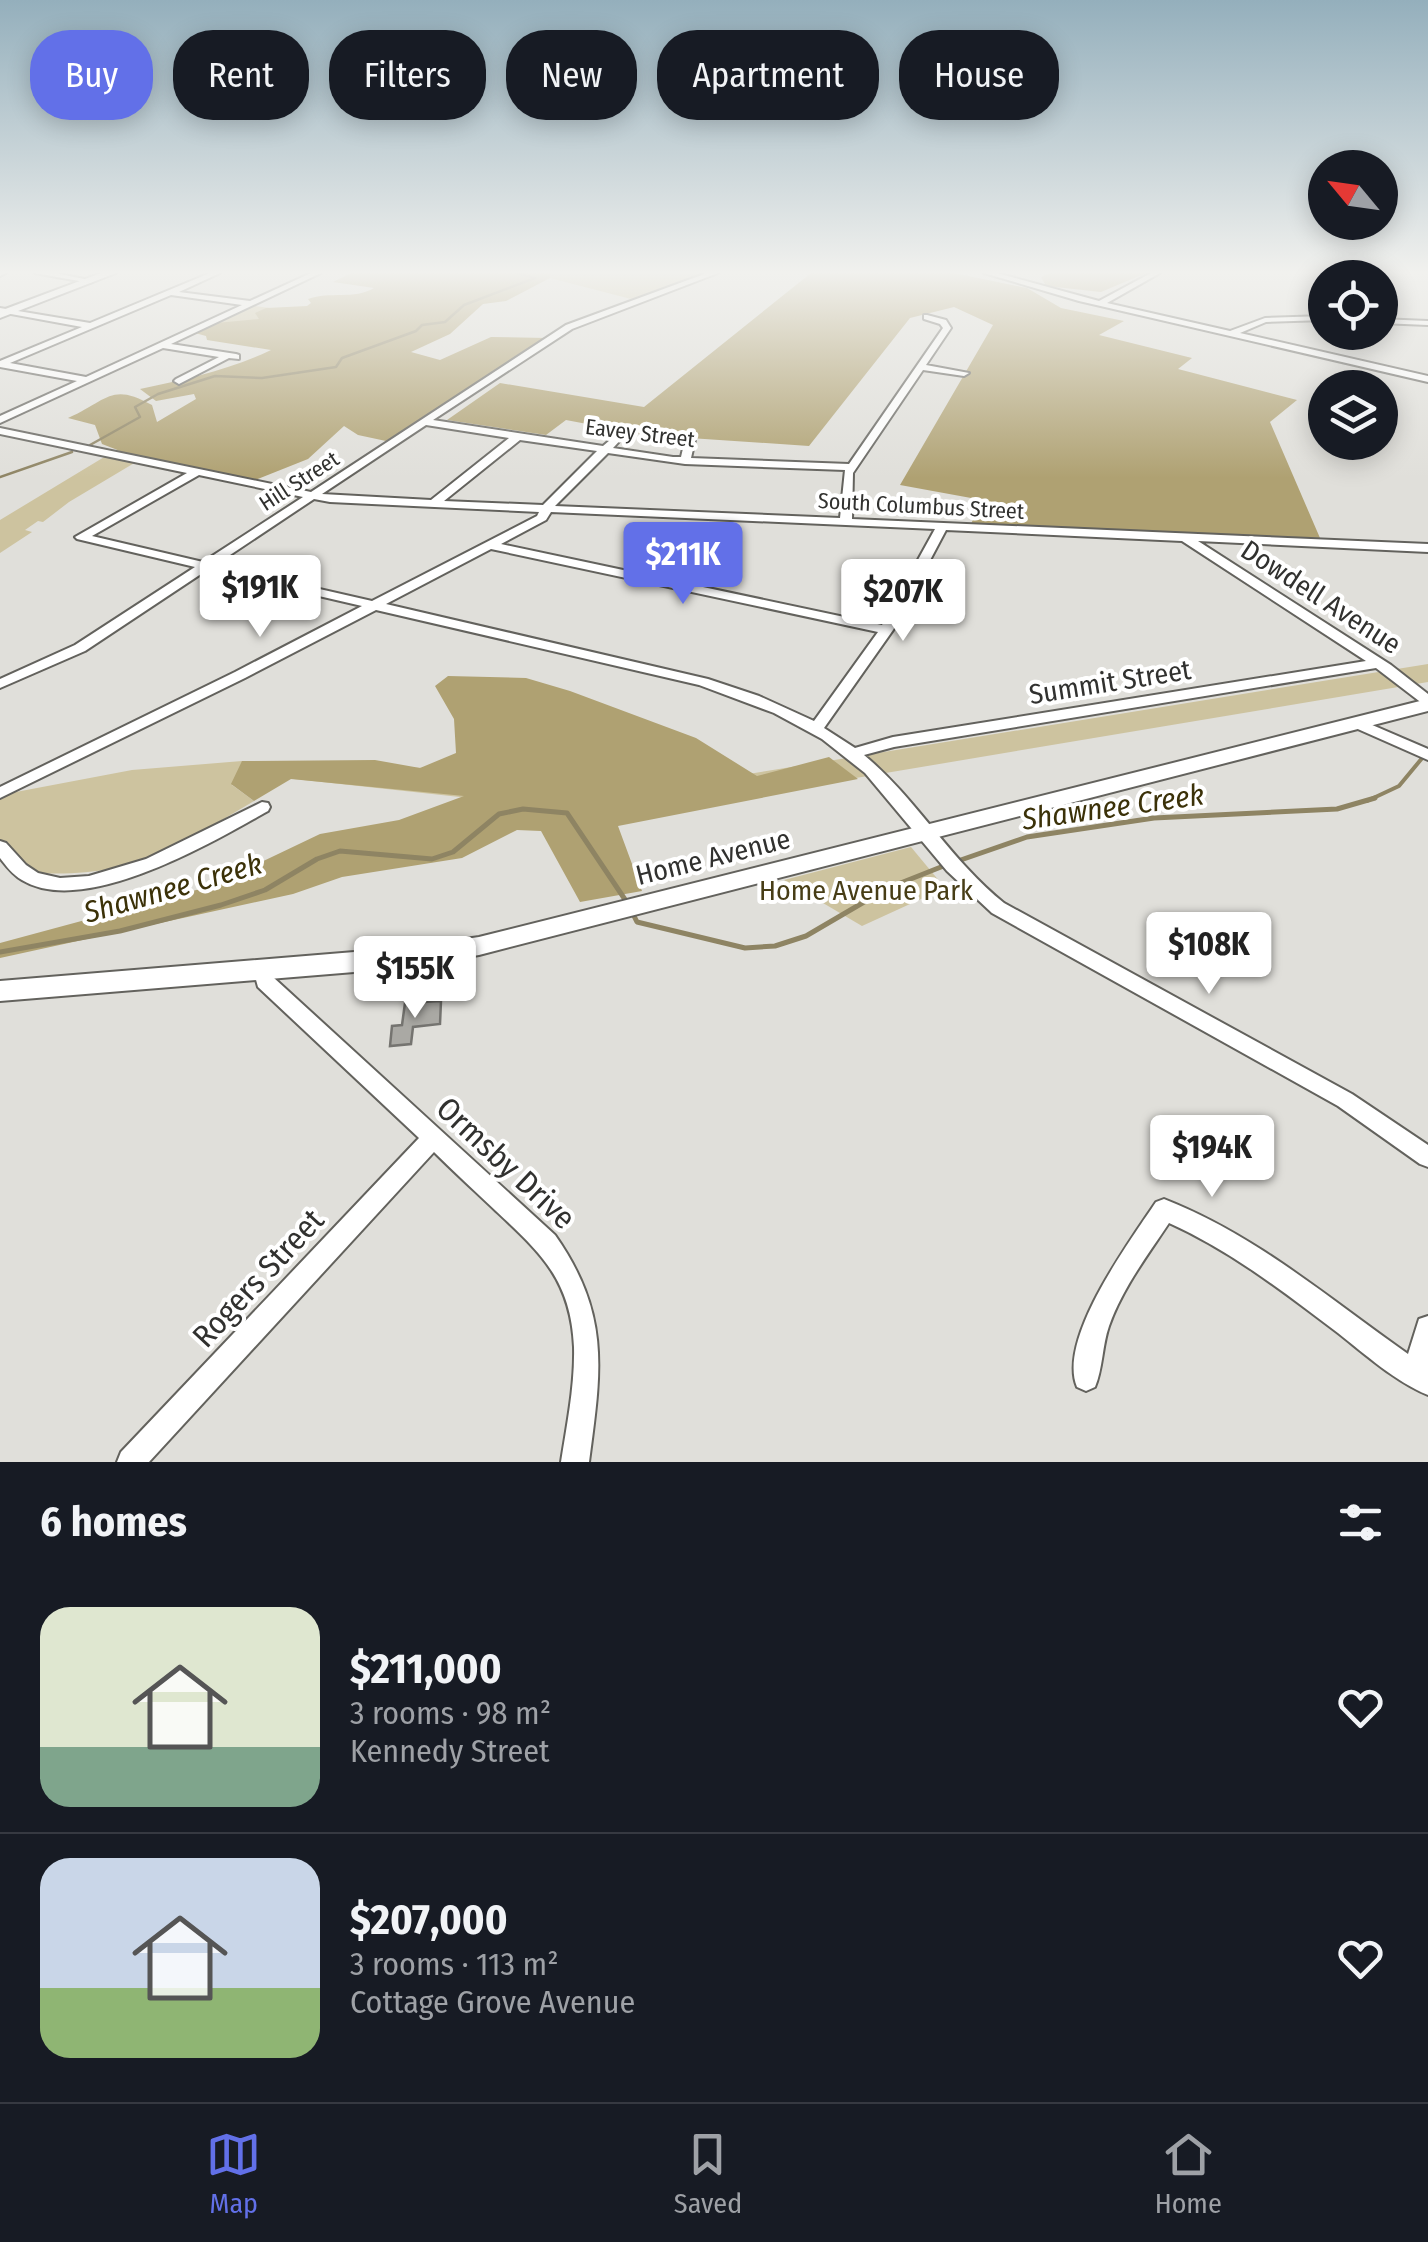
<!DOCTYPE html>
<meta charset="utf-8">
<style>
body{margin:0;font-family:"Fira Sans Condensed",sans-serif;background:#20242c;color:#f1f3f6;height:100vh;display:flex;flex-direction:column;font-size:38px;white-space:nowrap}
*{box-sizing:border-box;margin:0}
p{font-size:32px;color:#9ea1a6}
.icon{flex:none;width:55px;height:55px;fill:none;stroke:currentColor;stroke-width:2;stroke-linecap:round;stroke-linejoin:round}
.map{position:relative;height:1462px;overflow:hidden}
.side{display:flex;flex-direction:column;background:#171b24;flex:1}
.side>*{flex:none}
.top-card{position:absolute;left:30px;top:30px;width:1370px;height:90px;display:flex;gap:20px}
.needle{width:65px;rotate:299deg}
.tools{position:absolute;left:1308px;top:150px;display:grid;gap:20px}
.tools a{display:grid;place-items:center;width:90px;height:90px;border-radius:50%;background:#171b24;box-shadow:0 5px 25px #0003;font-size:50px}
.price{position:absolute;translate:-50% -85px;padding:0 22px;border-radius:10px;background:#fff;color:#222;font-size:32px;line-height:65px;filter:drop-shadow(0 2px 5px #0008)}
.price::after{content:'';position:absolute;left:50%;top:60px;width:30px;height:22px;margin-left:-15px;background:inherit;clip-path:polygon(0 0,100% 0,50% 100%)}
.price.active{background:#6270e8;color:#fff}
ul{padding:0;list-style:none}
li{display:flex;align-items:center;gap:30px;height:250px;padding:0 40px}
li+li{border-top:2px solid #363941}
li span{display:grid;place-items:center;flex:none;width:280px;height:200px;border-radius:30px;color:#555}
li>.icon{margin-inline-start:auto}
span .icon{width:120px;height:120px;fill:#fffc;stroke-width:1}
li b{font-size:42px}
h2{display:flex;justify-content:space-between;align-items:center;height:120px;padding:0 40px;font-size:42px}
.pill{padding:0 35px;border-radius:40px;background:#171b24;box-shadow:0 5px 25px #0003;font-size:35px;line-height:90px}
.pill.active{background:#6270e8;color:#fff}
.tab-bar{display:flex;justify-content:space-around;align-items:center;height:140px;border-top:2px solid #363941;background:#171b24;font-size:28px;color:#9ea1a6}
.tab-bar a{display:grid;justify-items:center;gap:5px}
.tab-bar .active{color:#6270e8}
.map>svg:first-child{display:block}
.green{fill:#cdc39f}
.forest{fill:#afa172}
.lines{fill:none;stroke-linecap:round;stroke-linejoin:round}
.stream-far2{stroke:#8e8463;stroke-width:2.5}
.stream-far1{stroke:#8e8463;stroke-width:4}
.stream{stroke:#8e8463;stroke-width:5}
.building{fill:#aaa9a4;stroke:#757470;stroke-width:2.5}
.minor-casing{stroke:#63625d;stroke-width:4}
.major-casing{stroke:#63625d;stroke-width:4}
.minor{fill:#fff;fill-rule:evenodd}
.major{fill:#fff;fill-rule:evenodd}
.labels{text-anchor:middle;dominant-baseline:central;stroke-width:8;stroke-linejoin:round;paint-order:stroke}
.far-street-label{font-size:22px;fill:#31312f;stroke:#fff}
.street-label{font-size:28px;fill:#31312f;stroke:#fff}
.park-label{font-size:28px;fill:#473d16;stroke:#fff}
.water-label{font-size:30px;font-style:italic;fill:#3b3108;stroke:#fff}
.near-street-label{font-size:32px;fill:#31312f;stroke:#fff}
</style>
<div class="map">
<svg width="1428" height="1462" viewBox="0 0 1428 1462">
<rect width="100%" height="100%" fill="#e0dfda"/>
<!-- green -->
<g class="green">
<polygon points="551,273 703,273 631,299 550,278"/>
<polygon points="255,306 335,317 141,459 69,502 43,522 38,521 25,530 32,532 0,553 0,520 283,349 198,333"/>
<path d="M1428,664v18l-602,101 -357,15 -184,-20 -53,7 22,16c-83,49 -120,77 -220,72l-34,-33v-45l132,-25 110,-9 475,18z"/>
<polygon points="911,847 945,888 862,926 784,880"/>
</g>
<!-- forest -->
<g class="forest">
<path d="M351,273h200l-1,5 -44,23 -23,3 -33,30 -39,18 29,8 51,-23 56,1 -161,103 -28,-6 -14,-9 -36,33 -58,23 -109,-23 -39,-15 -7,-19 -27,-7c40,-18 43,-36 84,-13l5,17 39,-23 -2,-5 -38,7 -16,-12c46,-10 89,-19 131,-39l-64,-10 -1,-4 -11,-3 21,-10 43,-4 -4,-6 11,-5 41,-2 4,-3 -3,-4c22,-8 46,1 66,-11l-41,-6z"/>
<polygon points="811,273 954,273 1027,288 1061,308 1124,321 1099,335 1192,358 1178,369 1297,400 1270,422 1320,538 971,524 982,500 900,485 993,325 954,307 910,318 809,446 645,435 566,420 546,435 447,420 500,383 644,407"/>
<polygon points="1050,273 1146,273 1101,292 1046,286 1041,277"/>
<polygon points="448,676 526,678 570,691 696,738 757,776 829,757 858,779 618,826 642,891 580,902 541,831 517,830 462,858 342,877 293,894 0,958 0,943 211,886 320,834 399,820 464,796 291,779 254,801 231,784 242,761 375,760 420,768 456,753 454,719 435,686"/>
</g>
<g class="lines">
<!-- stream-far2 -->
<g class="stream-far2">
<polyline points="90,445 140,417 135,407 158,394 215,376 262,378 336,367 342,358 416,331 422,325 445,322 464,305 535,278 516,273"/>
<polyline points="0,477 72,452"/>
</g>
<!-- stream-far1 -->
<polyline class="stream-far1" points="1367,801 1399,786 1428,751"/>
<!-- stream -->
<g class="stream">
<polyline points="955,862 1027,837 1154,818 1337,809 1375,798"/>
<polyline points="633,914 637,922 745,948 775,946 806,936 888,888 946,865"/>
<polyline points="0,952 120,931 221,905 265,890 317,859 340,851 432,859 453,852 499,814 523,809 567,813 626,901"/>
</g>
</g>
<!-- building -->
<g class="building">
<polygon points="407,975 406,986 390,987 389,998 378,999 379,990 366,992 368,980"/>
<polygon points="441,1001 440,1024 413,1027 411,1044 390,1046 392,1026 402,1025 405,1003"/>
</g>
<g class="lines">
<defs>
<g id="minor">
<polygon points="0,273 6,273 0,276"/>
<polygon points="35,273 55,273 94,281 90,283"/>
<path d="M210,273h10l-41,19 71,9 61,-28h10l-150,71 65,10 3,1v4l-10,-1 -50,26 -5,-3 2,-2 43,-22 -56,-9 -163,75v-7l77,-35 -77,-14v-6l82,-34 -82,-15v-4l90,15zM171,295l71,10 -156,72 -76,-14z"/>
<path d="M707,273h11l-146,56 -139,91 170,26 20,-17 5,3 -15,16 60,9h8l4,-17 5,-3 5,3 -4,18 158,6 94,-136 -3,-4 -16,-5v-4h3l19,5 5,8 -25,37 43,8 -5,3 -41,-6 -70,103 -1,46 576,25v8l-230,-11 193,124 37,29v11l-5,-1 -47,-36 -482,79 -30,8c53,44 86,105 140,148l348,191 76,51v22l-8,-3 -82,-58 -346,-193 -45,-42 -82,-98 -43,-34 -48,-26 -75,-28 -323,-75 -131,68 -245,120v-11l235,-115 127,-66 -155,-36 -122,81 -85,37v-9l75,-34 120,-78 -118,-28 -2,-2 112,-64 -187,-39v-6l311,64 255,-167zM426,425l83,13 -78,62 -109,-6zM520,440l77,11 -54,54 -99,-4zM608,453l77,11 160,6 -5,48 -285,-12zM199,475l104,22 -100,65 -111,-26zM314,499l16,3 209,10 -2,4 -165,85 -157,-36zM551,512l384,17 -53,96 -381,-81 45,-24zM946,530l236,11 184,120 -473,76 -38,11 -31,-20 69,-98zM491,549l387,83 -64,89 -55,-25 -51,-17 -322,-75z"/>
<polygon points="984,273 997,273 1099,301 1151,273 1160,273 1107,303 1230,331 1265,318 1325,316 1325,320 1266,322 1240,333 1428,376 1428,382 1079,301"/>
<polygon points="1380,319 1428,321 1428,325 1380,323"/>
<polygon points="1356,718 1428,749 1428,760 1351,726 1349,723 1351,720"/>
<path d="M262,802l6,1 2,4 -2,4c-55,31 -184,107 -246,69 -9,-5 -16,-14 -22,-22v-17l6,2 20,22 12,8 22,5 29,-2 57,-17z"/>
<path d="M262,962l7,2 5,14 281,257c56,80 46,136 34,227h-28c6,-38 14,-77 13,-115 -3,-67 -33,-94 -78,-136 -21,-20 -42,-39 -62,-59l-285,310h-32l4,-10 298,-314 -161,-151 -5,-18 2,-5z"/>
<path d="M1164,1199c92,36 164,99 244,155l11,-35 9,-3v79c-32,-13 -62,-40 -90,-62 -54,-41 -107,-82 -169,-110 -22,33 -47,66 -60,103 -7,20 -6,42 -14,61l-9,4 -9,-4c-20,-48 53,-146 79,-185z"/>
</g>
<g id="major">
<polygon points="101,273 116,273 0,318 0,311"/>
<polygon points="1428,699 1428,711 479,955 403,968 0,1001 0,981 403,948 479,937"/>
</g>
</defs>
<!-- minor casing -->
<use href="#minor" class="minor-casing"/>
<!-- major casing -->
<use href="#major" class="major-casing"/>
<!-- minor -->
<use href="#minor" class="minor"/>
<!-- major -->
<use href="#major" class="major"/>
</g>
<!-- sky -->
<linearGradient id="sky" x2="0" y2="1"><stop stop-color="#94afbc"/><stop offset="0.57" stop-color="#f1f1ee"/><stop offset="1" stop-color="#f1f1ee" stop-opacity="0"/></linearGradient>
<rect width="1428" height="478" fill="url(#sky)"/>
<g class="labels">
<!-- far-street labels -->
<g class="far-street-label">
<text transform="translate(640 433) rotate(7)">Eavey Street</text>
<text transform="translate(299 481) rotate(-33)">Hill Street</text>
<text transform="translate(921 506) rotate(3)">South Columbus Street</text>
</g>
<!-- street labels -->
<g class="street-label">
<text transform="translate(1321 597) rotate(33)">Dowdell Avenue</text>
<text transform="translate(1110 682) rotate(-9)">Summit Street</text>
<text transform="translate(713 857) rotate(-14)">Home Avenue</text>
</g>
<!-- park labels -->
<g class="park-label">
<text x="866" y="890">Home Avenue Park</text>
</g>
<!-- water labels -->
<g class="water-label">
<text transform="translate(1113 807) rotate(-8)">Shawnee Creek</text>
<text transform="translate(173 888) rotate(-16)">Shawnee Creek</text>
</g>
<!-- near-street labels -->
<g class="near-street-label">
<text transform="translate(506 1163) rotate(43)">Ormsby Drive</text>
<text transform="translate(258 1278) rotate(-47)">Rogers Street</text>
</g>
</g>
</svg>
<div class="tools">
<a><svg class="needle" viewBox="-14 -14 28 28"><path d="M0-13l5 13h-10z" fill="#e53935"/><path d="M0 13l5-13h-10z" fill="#9ea1a6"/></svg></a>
<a><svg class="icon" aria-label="locate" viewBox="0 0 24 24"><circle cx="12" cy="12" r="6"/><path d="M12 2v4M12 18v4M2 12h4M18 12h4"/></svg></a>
<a><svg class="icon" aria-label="layers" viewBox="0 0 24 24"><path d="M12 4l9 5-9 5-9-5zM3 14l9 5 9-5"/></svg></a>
</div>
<b class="price active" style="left:683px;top:607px">$211K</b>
<b class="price" style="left:260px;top:640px">$191K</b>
<b class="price" style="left:903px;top:644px">$207K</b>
<b class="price" style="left:1209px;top:997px">$108K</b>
<b class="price" style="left:415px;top:1021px">$155K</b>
<b class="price" style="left:1212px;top:1200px">$194K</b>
<div class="top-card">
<a class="pill active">Buy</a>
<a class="pill">Rent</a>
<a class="pill">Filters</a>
<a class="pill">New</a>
<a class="pill">Apartment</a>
<a class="pill">House</a>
</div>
</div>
<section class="side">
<h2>6 homes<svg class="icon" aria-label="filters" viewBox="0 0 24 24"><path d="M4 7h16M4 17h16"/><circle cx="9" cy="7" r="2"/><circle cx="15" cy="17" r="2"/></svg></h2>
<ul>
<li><span style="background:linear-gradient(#dfe7d0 70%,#7fa58c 0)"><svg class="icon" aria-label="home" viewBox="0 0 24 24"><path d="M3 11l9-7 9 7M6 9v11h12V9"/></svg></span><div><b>$211,000</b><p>3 rooms · 98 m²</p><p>Kennedy Street</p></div><svg class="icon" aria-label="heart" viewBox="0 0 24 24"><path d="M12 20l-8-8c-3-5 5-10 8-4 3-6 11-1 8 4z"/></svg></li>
<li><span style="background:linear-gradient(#c9d6e8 65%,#8fb573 0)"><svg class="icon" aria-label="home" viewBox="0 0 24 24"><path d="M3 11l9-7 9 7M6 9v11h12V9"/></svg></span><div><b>$207,000</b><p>3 rooms · 113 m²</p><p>Cottage Grove Avenue</p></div><svg class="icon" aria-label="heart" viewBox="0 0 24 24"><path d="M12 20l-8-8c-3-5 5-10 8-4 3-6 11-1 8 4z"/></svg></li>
</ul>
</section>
<nav class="tab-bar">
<a class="active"><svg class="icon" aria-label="map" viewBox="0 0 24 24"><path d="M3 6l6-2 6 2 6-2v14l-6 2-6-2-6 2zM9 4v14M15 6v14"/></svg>Map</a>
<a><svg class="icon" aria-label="saved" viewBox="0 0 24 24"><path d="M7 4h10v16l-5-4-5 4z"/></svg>Saved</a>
<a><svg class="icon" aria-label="home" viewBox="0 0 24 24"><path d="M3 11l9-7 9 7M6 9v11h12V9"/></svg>Home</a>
</nav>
